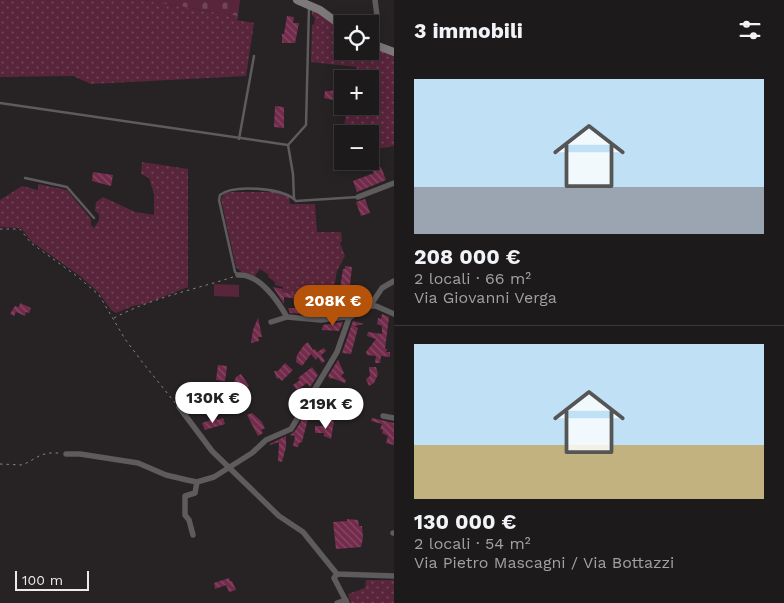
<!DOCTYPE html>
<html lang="it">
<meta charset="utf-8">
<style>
body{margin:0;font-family:"Work Sans",sans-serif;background:#252324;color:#f1f3f6;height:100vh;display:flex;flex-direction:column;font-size:19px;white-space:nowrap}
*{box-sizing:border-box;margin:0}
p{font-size:16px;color:#a0a1a3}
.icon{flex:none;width:28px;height:28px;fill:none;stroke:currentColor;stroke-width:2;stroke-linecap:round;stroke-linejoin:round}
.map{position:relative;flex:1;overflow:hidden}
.drawer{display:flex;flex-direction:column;background:#1d1a1b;width:390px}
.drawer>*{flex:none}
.controls{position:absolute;left:334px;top:15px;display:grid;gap:10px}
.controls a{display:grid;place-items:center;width:45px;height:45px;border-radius:0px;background:#1d1a1b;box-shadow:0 2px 12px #0003,0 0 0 1px #3b383a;font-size:25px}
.scale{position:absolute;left:15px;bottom:12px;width:74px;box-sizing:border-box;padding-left:5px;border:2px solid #edeaeb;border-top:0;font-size:14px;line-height:18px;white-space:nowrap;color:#edeaeb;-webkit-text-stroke:4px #272324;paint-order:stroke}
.price{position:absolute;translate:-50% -42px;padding:0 11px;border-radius:18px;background:#fff;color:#222;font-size:16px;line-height:32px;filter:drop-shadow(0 1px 2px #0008)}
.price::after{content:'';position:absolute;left:50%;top:30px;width:15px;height:11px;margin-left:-8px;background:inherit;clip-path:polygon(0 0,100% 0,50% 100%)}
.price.current{background:#b45309;color:#fff}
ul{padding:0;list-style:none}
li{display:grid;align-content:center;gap:10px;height:265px;padding:0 20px}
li+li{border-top:1px solid #3b383a}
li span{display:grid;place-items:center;height:155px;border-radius:0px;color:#555}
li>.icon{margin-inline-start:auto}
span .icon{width:90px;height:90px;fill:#fffc;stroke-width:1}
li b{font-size:21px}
h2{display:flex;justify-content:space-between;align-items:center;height:60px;padding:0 20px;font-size:21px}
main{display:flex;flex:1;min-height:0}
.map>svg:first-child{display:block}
.grass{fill:url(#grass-dots)}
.cemetery{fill:url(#cemetery-stones)}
.pitch{fill:#58253b}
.building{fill:url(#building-back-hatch)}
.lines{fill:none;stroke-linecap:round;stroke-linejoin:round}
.path{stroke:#868384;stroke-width:1;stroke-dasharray:2.5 4;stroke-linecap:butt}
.lane{stroke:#5d5b5c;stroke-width:2.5}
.street{stroke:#5d5b5c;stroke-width:5.5}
.secondary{stroke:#7d797b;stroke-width:8}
</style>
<main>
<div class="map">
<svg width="394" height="603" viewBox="0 0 394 603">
<defs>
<pattern id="grass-dots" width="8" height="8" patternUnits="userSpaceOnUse" patternTransform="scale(1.25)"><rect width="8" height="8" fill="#58253b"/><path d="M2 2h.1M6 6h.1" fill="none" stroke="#704558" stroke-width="1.8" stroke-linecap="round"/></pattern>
<pattern id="cemetery-stones" width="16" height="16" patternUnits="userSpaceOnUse" patternTransform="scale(1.25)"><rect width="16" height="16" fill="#58253b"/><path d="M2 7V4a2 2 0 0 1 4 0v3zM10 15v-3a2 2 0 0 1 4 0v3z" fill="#704558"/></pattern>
<pattern id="building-back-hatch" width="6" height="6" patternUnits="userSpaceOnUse" patternTransform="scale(1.25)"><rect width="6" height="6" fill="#732b4b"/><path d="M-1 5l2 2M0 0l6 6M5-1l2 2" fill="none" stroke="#874a65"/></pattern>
</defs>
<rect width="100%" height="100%" fill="#272324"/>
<!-- grass -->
<g class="grass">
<polygon points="0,0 144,0 238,16 237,20 254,23 246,76 91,84 73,76 0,77"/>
<polygon points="312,10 321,14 342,30 342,51 370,51 370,46 394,55 394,146 370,150 370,134 343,134 347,106 370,106 370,79 353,79 357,67 311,62 312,25 314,24 315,18 312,15"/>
<polygon points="142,162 188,169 188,287 148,303 133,306 116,313 111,310 99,293 80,276 32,242 21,228 0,227 0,200 22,186 38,190 38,184 67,190 91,219 91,225 94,228 99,220 99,214 95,211 96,202 103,197 135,212 154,215 154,194 149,178 141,174"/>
<polygon points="230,192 274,192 289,197 290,204 315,204 317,232 341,232 342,241 340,243 345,256 337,271 334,288 326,289 325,299 281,292 283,287 275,285 275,282 268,277 269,275 260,269 254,277 240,271 236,267 221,199 225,193"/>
<polygon points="366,580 394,580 394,603 351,603 348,594 365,588"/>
</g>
<!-- cemetery -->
<polygon class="cemetery" points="144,0 240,0 238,16"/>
<!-- pitch -->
<polygon class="pitch" points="214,284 239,285 239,297 214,296"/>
<!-- building -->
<g class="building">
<polygon points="287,16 294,17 293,23 299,23 295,43 282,43 282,34 284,34"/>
<polygon points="332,90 342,90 341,98 339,98 338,101 324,98 325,91 332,91"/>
<polygon points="275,106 284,107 284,128 274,127"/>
<polygon points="381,167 386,180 357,192 353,181 374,173 373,171"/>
<polygon points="93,172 113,175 111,186 92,181"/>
<polygon points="365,199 370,213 361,216 356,202"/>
<polygon points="345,266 352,267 348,302 360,293 365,300 348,313 321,315 290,313 288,308 299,308 299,299 284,297 284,304 273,287 282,289 281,292 305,296 304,305 307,305 307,307 313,307 313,310 329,310 328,306 335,306 335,300 347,300 340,289 343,269 345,269"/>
<polygon points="20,303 31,308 29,313 26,312 25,316 16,312 14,316 10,314 15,306 19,307"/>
<polygon points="382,314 389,317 385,349 387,349 386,352 390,352 390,357 381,356 380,363 375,363 376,356 367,355 366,352 376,339 367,336 368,332 382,334 382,326 377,324 378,318 381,319"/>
<polygon points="258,318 262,337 258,337 259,341 251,343 253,330"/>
<polygon points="353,321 364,324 354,326 358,328 351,354 342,353"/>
<polygon points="343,322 339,331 322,330 323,325"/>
<polygon points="308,342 313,350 315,349 317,352 324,348 326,351 321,355 325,361 322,363 318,357 316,360 311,354 302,366 296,362 297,355 304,345"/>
<polygon points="338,360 344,373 341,376 346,380 345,383 332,378 330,379 328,376"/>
<polygon points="285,363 293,370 282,381 279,378 277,379 274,371 278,371"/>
<polygon points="218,365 227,366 225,381 216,380"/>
<polygon points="312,367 318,375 310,387 307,383 297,390 293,385 300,380 298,378"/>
<polygon points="369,367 376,367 378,374 374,383 369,386 366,379 370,376"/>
<polygon points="241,374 249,386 241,391 234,382 236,377"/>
<polygon points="225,387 232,399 225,404 217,391"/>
<polygon points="310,407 311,407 302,442 299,443 298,447 293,446 295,436 290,435 295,431"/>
<polygon points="252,413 261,421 265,428 261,430 263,433 258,436 247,415"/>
<polygon points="216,418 217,420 223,418 225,424 205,430 202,423"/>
<polygon points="372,418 394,423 394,445 386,443 388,436 382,433 383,430 380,429 382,424 371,421"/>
<polygon points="329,420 334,421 331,439 324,436 324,433 315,433 315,426 328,426"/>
<polygon points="286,436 286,447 282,462 278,461 279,442 270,445 270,444"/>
<polygon points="347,519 358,520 359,526 362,526 363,538 361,547 336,549 333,522 347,521"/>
<polygon points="229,578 230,581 232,581 236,590 229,592 226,585 215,589 214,583"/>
</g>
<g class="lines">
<!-- path -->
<g class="path">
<polyline points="0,229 20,229 31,243 78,277 99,295 125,339 143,363 176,404"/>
<path d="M114,318c37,-20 79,-28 119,-41"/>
<polyline points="0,464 23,465 41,455 49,453 61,453"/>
</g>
<!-- lane -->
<g class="lane">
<polyline points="0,103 288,145 293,174 294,199 296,201 358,197"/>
<polyline points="239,139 254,56"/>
<polyline points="288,145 306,125 309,6"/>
<polyline points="25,178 67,187 94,218"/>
<path d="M238,275l-3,-3 -16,-72 1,-5c13,-11 61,-7 74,4"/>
</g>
<!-- street -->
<g class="street">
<polyline points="370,31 377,16 375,0"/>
<polyline points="358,197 394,183"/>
<path d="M238,275c21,-2 40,26 49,42l34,3 24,-3 4,1"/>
<polyline points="370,306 382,288 394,281"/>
<polyline points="271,322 287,317"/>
<polyline points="179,407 212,451 279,516 303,532 337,574 394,576"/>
<polyline points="383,416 394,418"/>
<polyline points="66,454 80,454 138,463 166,475 187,480 197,482 214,477 252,453 266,440 291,429 337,352 349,318 363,308 370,306 376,306 394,314"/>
<polyline points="393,533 394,533"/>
<polyline points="193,535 189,520 185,515 185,496 195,493 197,482"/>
<polyline points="337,574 334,578 347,603"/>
<polyline points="337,603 346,600"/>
</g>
<!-- secondary -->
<g class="secondary">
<polyline points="297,0 320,10 342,26"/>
<polyline points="370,43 394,52"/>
</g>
</g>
</svg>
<div class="controls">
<a><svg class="icon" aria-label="locate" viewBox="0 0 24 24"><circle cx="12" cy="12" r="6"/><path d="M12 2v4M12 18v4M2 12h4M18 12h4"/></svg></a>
<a>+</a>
<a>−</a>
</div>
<div class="scale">100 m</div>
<b class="price current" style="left:333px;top:327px">208K €</b>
<b class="price" style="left:213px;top:424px">130K €</b>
<b class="price" style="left:326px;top:430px">219K €</b>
</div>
<section class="drawer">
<h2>3 immobili<svg class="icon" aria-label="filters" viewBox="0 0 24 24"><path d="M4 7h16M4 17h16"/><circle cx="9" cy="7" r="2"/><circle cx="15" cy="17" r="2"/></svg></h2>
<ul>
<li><span style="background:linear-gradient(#bfe0f5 70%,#9aa5b1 0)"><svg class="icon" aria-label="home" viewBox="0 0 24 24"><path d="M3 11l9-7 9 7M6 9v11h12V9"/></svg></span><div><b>208 000 €</b><p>2 locali · 66 m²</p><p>Via Giovanni Verga</p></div></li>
<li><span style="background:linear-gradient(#bfe0f5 65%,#c2b280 0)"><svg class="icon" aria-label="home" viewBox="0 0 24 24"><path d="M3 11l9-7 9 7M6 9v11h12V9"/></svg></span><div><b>130 000 €</b><p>2 locali · 54 m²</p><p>Via Pietro Mascagni / Via Bottazzi</p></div></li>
</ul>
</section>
</main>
